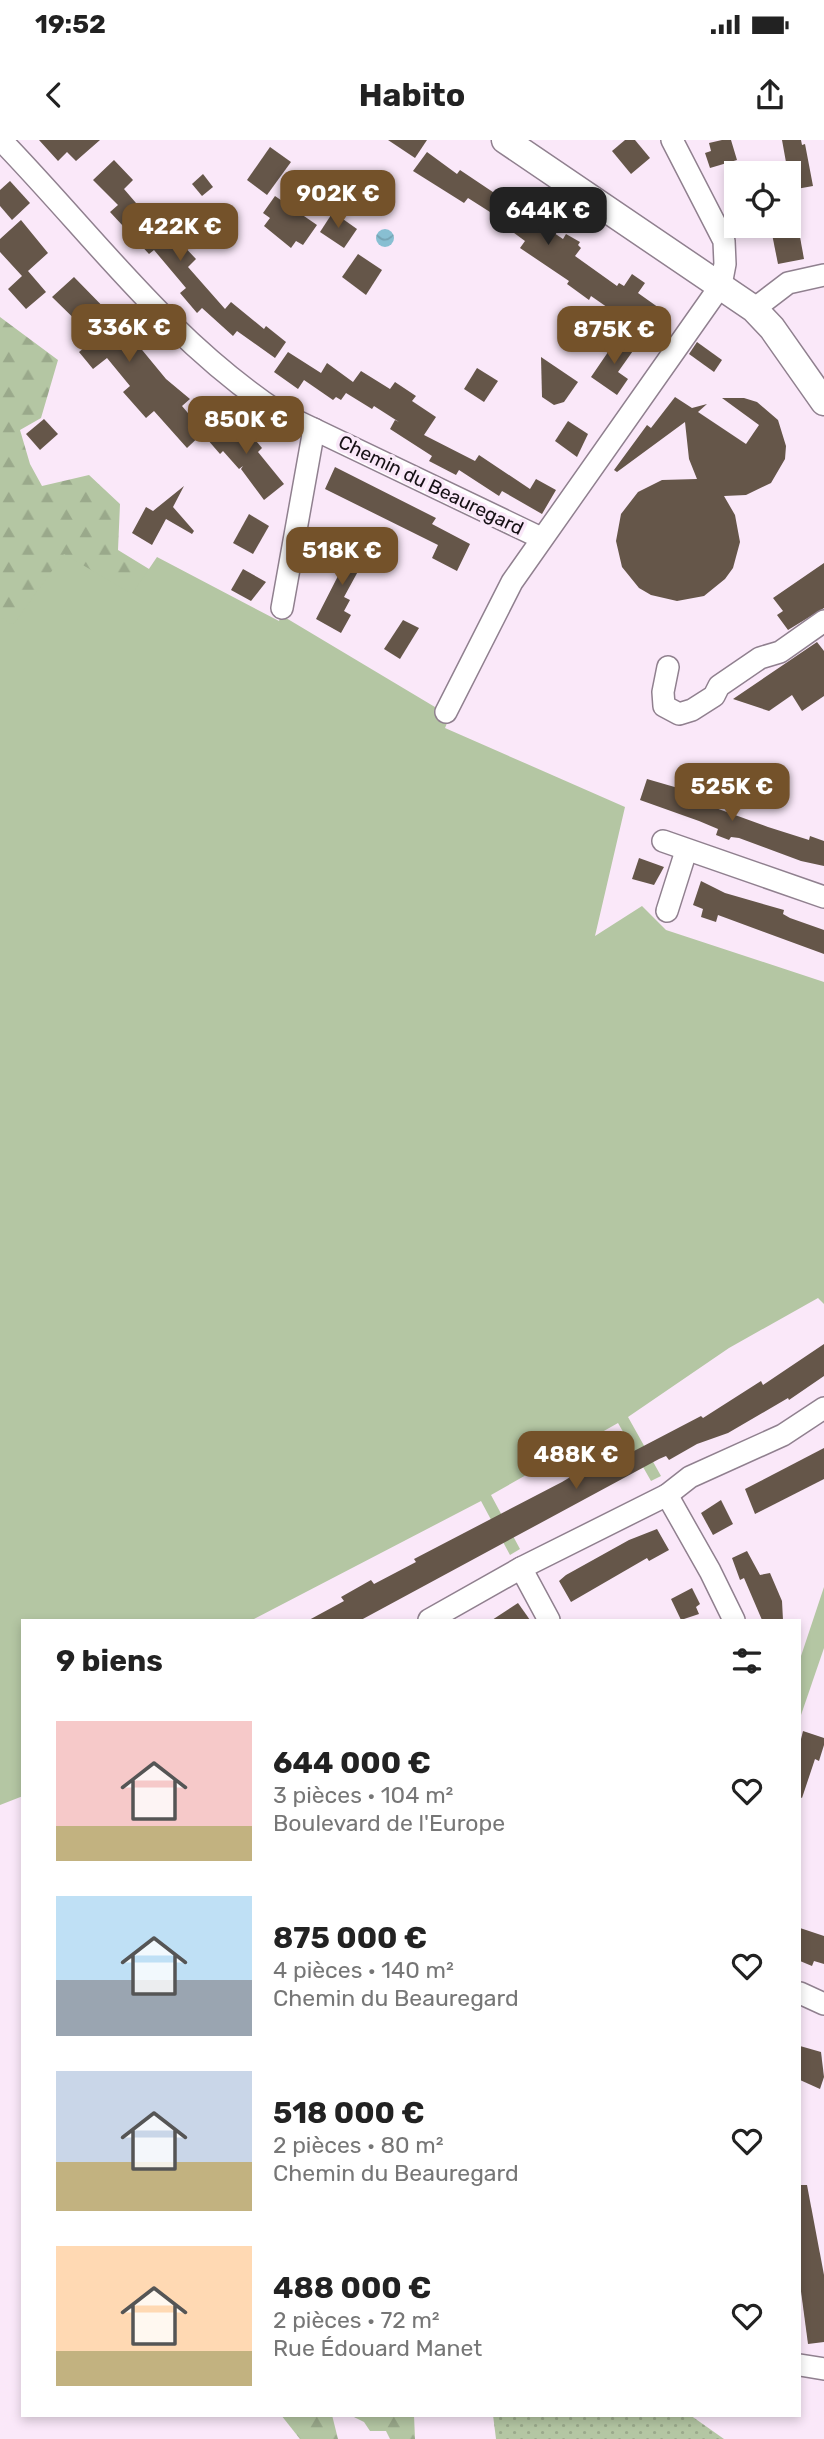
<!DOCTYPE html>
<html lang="fr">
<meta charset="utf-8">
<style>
body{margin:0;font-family:Rubik,sans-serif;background:#f2f2f2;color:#222;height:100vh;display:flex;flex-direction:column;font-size:26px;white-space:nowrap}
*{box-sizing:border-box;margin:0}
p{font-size:23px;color:#767676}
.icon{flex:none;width:38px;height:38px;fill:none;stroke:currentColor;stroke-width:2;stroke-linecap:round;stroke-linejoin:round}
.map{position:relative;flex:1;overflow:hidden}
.sheet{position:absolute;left:21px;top:1479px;width:780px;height:798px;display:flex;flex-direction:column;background:#fff;border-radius:0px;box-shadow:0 4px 10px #0003}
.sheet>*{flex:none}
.tools{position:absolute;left:724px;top:21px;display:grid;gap:14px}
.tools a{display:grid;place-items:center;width:77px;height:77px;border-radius:0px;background:#fff;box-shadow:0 4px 10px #0003;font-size:35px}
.price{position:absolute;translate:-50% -60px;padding:0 16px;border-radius:14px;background:#74522a;color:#fff;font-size:23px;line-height:46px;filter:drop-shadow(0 2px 4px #0008)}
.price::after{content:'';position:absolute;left:50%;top:42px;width:21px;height:16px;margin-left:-10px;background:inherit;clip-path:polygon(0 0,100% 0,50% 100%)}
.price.current{background:#222;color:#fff}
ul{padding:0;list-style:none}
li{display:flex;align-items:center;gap:21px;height:175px;padding:0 35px}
li span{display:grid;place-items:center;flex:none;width:196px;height:140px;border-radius:0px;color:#555}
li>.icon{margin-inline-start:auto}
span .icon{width:84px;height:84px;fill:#fffc;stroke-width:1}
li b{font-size:30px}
h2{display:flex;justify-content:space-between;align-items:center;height:84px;padding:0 35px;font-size:30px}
.status{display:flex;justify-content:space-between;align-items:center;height:49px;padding:0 35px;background:#fff;direction:ltr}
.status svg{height:19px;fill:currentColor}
header{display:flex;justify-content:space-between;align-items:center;height:91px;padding:0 35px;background:#fff;font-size:32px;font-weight:700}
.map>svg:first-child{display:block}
.grass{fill:url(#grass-dots)}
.forest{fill:url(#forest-firs)}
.green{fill:#b4c6a3}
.water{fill:url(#water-waves)}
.building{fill:#655649}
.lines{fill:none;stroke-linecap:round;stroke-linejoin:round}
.minor-casing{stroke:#90808f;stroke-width:24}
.major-casing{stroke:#90808f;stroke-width:29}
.minor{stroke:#fff;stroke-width:21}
.major{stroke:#fff;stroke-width:26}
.labels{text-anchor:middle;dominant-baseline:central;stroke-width:7;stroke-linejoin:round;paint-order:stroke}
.street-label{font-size:19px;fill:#161015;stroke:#fae8f9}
</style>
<div class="status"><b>19:52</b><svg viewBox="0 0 49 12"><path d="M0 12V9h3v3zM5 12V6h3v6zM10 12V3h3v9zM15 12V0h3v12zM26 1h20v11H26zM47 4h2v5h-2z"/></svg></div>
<header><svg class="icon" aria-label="back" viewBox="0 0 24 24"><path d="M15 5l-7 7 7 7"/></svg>Habito<svg class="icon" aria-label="share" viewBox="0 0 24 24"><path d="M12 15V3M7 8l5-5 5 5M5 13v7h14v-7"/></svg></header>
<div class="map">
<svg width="824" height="2299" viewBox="0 0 824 2299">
<defs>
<pattern id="grass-dots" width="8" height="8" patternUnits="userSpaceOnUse" patternTransform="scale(1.75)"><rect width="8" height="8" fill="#b4c6a3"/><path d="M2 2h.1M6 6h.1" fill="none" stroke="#9aa98b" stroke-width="1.8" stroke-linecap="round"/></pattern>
<pattern id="forest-firs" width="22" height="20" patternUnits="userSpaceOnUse" patternTransform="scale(1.75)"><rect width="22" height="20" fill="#b4c6a3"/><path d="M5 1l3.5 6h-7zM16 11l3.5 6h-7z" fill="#9aa98b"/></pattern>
<pattern id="water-waves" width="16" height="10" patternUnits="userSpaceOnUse" patternTransform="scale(1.75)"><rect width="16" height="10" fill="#88bfd2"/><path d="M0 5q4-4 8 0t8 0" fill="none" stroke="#75a3b3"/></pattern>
</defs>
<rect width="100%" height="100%" fill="#fae8f9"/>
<!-- grass -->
<polygon class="grass" points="493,2275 690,2275 724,2299 496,2299"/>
<!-- forest -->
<g class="forest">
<polygon points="0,177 58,220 41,278 20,290 30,324 42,346 89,335 120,364 118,410 283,511 0,911"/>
<polygon points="281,2275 332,2275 338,2299 300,2299"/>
<polygon points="350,2275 414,2275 415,2299 390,2299 386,2291 370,2291 364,2282"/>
</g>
<!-- green -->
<g class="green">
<polygon points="64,414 132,454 157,417 279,481 281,475 450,576 445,588 625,667 595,796 642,766 666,790 824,842 824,1164 818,1158 729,1208 628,1277 661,1336 651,1341 618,1283 491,1355 520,1409 510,1415 481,1361 252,1480 23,1480 23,1656 0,1665 0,477 13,485"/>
<polygon points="824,1447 824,1508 800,1578 800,1519"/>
</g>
<!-- water -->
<circle class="water" cx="385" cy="98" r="9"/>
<!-- building -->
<g class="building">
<polygon points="39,0 100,0 76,21 67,12 58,21"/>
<polygon points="388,0 427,0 415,18"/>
<polygon points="625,0 635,0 650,18 631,34 612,11"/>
<polygon points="722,0 731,0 737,20 710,28 705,13 711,11 709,3"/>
<polygon points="782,0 801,0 802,5 805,4 813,46 791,50"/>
<polygon points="270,7 291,22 267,55 247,40"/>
<polygon points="427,12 457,34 460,30 563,99 566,94 580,102 578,105 581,108 575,116 617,146 619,143 624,146 632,134 645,143 638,153 669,175 658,191 643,180 637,188 591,156 589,160 567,144 569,141 520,108 525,101 499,82 501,79 468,58 464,63 413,31"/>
<polygon points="114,20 133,40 124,49 172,105 178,100 196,119 188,127 225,169 231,162 264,189 266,186 286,202 275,218 237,191 233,196 202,168 197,173 180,153 186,148 154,110 149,114 110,72 118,65 93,40"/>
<polygon points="203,34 213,47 202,56 192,44"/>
<polygon points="10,41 30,63 12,80 0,66 0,50"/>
<polygon points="275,56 317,85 303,105 296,101 291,108 264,86 270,78 263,73"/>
<polygon points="333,72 357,89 344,108 320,92"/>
<polygon points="21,80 48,113 28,131 46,152 26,169 8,149 22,136 0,112 0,99"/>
<polygon points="775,86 798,86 804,119 778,124 771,89"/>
<polygon points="358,114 382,130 366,155 342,137"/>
<polygon points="74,137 117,181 106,190 126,215 138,205 166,239 190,259 182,266 204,292 187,308 154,271 146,278 123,252 130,246 107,218 93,229 79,212 95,199 52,157"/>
<polygon points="619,196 635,208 618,232 628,239 617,255 591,237"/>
<polygon points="697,202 722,220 714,232 689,214"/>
<polygon points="288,212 321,233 327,223 353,242 361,231 390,249 395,242 416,256 412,261 436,277 424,295 475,321 479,315 530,349 536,339 556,350 542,374 502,351 499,356 459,330 456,335 429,321 432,316 390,289 395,280 399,282 374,266 372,269 346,253 341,260 336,257 333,260 304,240 298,249 274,232"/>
<polygon points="541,217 578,242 564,262 554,265 542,257"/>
<polygon points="477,228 498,241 484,262 464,249"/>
<polygon points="675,257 692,268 707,264 698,272 746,304 759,285 722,258 744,258 757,262 778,280 786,306 785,319 771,343 746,355 724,356 735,375 740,402 733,428 725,439 704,456 677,461 651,455 639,448 622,427 616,401 621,374 638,352 662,340 697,339 689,319 685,282 617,332 614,330 647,285 651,288"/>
<polygon points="235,276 262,308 258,312 284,344 264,360 241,329 243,326 239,329 223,311 220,314 207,299"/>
<polygon points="44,279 58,294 40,310 26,294"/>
<polygon points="568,281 588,294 577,317 555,301"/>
<polygon points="335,327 436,378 432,384 470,404 457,431 432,418 438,405 325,349"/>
<polygon points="184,346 173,367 194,391 192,394 166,379 152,405 132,393 146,367 153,371"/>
<polygon points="249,374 269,386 253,414 233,403"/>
<polygon points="346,401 368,413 344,457 350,460 344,471 351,475 341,493 316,479 339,434 331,429"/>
<polygon points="824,423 824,468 788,490 777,475 783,471 773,458"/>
<polygon points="243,429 266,442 251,461 231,450"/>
<polygon points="403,480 419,488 400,519 384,509"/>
<polygon points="817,502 824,511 824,556 802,571 792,555 769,571 733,559"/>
<polygon points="647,639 716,659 713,667 768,687 809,700 810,696 824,701 824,726 801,721 739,698 731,697 729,700 716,695 718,689 699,681 640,660"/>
<polygon points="639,718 664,727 654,745 632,739"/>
<polygon points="701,741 725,753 784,770 783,774 790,778 824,790 824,814 718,775 716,782 701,777 703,769 693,765"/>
<polygon points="824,1204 824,1236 789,1260 788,1258 728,1293 697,1304 669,1320 666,1316 659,1319 361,1480 309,1480 344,1461 341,1457 371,1440 374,1444 416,1422 414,1419 562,1342 629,1302 634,1311 701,1276 703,1278 761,1241 763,1245"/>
<polygon points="824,1308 824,1339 755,1374 745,1349"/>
<polygon points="721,1360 733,1384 713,1395 701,1373"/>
<polygon points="657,1389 669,1410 649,1421 647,1418 571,1462 559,1441 566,1435 629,1400"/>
<polygon points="747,1411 760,1435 770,1433 782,1461 783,1480 762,1480 744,1438 740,1440 732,1418"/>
<polygon points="692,1448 700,1464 696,1467 699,1474 681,1480 671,1459"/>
<polygon points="518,1463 530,1480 492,1480"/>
<polygon points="803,1591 824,1598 824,1605 819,1621 815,1619 802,1658 800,1657 800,1603"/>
<polygon points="800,1788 824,1796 824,1824 814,1821 812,1826 800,1821"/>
<polygon points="800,1906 821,1912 824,1937 820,1949 800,1940"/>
<polygon points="800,2045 807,2045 824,2135 824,2202 808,2204 800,2144"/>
</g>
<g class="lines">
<defs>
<g id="minor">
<path d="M1,0c91,94 167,199 277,272l263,126"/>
<polyline points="754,169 788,143 824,135"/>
<polyline points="282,468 314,289"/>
<polyline points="668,527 663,552 664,566 679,574 692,570 714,556 719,546 760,518 780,512 824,481"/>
<polyline points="446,572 512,442 721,145 725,124 724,101 672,0"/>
<polyline points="663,701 824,757"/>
<polyline points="667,771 686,711"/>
<polyline points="667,1355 710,1431 734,1480"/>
<polyline points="521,1428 549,1480"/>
<polyline points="429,1480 521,1428 667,1355 690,1337 783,1295 824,1268"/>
<polyline points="800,1853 824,1864"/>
<polyline points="800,2225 824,2229"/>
</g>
<polyline id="major" points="505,0 754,169 772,188 824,262"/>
</defs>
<!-- minor casing -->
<use href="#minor" class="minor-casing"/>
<!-- major casing -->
<use href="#major" class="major-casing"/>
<!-- minor -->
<use href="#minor" class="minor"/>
<!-- major -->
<use href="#major" class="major"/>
</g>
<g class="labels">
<!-- street labels -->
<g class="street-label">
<text transform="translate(431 345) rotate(26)">Chemin du Beauregard</text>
</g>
</g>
</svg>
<div class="tools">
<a><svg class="icon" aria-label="locate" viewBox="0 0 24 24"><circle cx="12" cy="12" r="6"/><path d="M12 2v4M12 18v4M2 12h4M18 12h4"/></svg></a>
</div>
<b class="price" style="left:338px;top:90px">902K €</b>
<b class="price current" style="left:548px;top:107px">644K €</b>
<b class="price" style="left:180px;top:123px">422K €</b>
<b class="price" style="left:129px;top:224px">336K €</b>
<b class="price" style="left:614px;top:226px">875K €</b>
<b class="price" style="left:246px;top:316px">850K €</b>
<b class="price" style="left:342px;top:447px">518K €</b>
<b class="price" style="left:732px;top:683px">525K €</b>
<b class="price" style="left:576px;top:1351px">488K €</b>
<section class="sheet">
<h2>9 biens<svg class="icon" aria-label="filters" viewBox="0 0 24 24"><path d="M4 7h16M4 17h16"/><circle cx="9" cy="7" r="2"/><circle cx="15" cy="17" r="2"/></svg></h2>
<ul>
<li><span style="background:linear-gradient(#f6c9c9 75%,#c2b280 0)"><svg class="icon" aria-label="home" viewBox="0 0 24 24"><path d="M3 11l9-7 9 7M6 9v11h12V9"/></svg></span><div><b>644 000 €</b><p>3 pièces · 104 m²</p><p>Boulevard de l'Europe</p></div><svg class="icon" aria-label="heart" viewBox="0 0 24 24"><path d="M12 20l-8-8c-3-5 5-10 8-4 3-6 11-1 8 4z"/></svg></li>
<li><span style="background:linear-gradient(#bfe0f5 60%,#9aa5b1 0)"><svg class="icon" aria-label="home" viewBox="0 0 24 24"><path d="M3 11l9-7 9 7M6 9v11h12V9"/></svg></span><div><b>875 000 €</b><p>4 pièces · 140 m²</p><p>Chemin du Beauregard</p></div><svg class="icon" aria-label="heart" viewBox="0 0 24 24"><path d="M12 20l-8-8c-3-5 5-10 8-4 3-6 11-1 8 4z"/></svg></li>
<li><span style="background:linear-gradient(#c9d6e8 65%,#c2b280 0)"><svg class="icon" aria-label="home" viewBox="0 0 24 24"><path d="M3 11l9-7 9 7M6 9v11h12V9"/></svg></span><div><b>518 000 €</b><p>2 pièces · 80 m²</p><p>Chemin du Beauregard</p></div><svg class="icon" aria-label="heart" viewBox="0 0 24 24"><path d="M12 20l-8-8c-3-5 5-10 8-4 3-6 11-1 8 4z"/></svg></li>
<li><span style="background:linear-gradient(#ffd9b3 75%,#c2b280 0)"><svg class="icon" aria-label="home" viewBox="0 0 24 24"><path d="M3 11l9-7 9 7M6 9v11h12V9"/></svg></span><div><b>488 000 €</b><p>2 pièces · 72 m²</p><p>Rue Édouard Manet</p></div><svg class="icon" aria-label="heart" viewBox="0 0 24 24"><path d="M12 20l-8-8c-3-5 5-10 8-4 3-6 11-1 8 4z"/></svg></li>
</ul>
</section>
</div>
